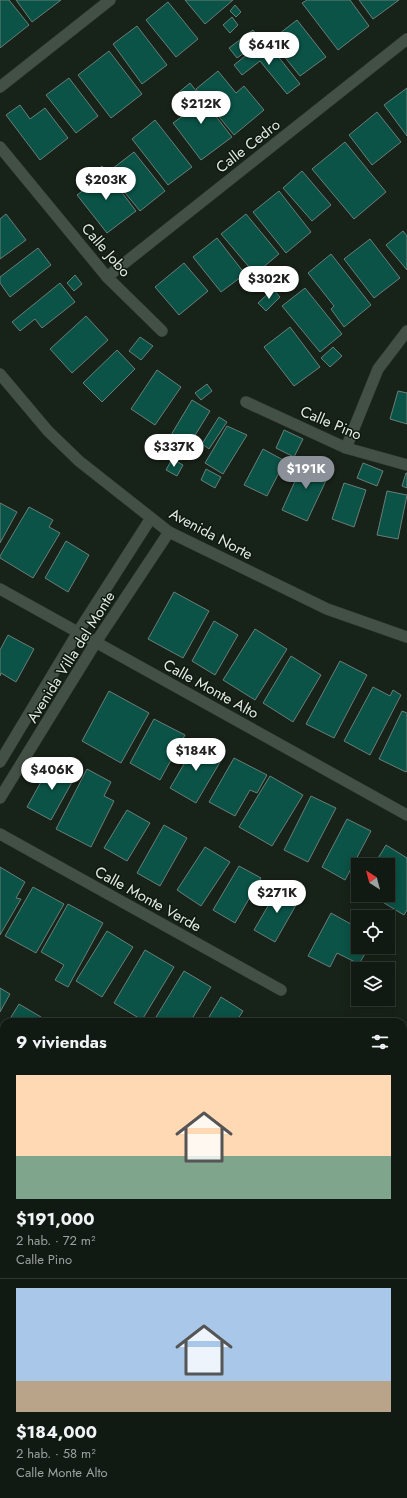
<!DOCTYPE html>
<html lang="es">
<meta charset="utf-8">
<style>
body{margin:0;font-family:Jost,sans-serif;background:#1e2720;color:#f1f3f6;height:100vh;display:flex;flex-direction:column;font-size:15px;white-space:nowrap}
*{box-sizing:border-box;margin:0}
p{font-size:13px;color:#9ca19f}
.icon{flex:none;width:22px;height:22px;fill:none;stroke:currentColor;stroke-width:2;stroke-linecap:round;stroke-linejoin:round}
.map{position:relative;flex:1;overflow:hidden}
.sheet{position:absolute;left:0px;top:1018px;width:407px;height:480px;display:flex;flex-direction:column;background:#111a12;border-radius:12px 12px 0 0;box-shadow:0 2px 10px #0003,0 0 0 1px #303832}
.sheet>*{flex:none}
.needle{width:26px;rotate:324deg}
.buttons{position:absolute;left:351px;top:858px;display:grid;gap:8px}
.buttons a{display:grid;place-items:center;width:44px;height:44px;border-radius:0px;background:#111a12;box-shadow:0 2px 10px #0003,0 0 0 1px #303832;font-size:20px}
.price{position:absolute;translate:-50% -34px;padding:0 9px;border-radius:14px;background:#fff;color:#222;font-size:13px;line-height:26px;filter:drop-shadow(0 1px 2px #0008)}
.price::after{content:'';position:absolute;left:50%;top:24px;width:12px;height:9px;margin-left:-6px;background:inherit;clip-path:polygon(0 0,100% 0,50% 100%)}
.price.active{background:#8c9099;color:#fff}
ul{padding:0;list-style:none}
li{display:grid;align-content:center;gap:8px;height:212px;padding:0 16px}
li+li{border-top:1px solid #303832}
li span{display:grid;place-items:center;height:124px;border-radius:0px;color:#555}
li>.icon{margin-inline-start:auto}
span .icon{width:72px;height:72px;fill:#fffc;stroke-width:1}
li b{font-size:17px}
h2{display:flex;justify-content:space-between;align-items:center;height:48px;padding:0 16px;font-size:17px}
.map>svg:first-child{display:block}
.building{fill:#0a5346;stroke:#6a7e78}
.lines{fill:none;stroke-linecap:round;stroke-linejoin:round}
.minor-casing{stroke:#343d35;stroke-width:12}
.tertiary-casing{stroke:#343d35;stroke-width:12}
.minor{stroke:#435045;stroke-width:11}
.tertiary{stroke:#435045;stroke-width:11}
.labels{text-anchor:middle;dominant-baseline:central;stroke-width:3;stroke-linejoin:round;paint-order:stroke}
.street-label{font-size:15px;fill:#e2eae3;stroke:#0e190f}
</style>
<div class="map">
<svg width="407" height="1498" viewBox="0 0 407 1498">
<rect width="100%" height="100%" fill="#172218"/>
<!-- building -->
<g class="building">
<polygon points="0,0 9,0 29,25 0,48"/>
<polygon points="16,0 61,0 32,22"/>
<polygon points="185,0 233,0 205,24"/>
<polygon points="307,0 350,0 369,26 338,50 302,3"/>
<polygon points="359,0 399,0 373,19"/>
<polygon points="168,2 198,39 176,57 146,20"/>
<polygon points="235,5 241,12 236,17 230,11"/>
<polygon points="232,17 238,25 230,33 223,25"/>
<polygon points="297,20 326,57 300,76 271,40"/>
<polygon points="137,26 167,65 142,84 113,44"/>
<polygon points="253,30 261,41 237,58 229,48"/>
<polygon points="265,40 300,84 287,94 260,61 242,75 234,65"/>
<polygon points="109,51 142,94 111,118 78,75"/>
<polygon points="218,71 236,93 244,86 264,110 234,135 196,89"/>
<polygon points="69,78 98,116 76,133 46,95"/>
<polygon points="190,83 232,137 201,160 173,123 191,110 178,93"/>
<polygon points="407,88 407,136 384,105"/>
<polygon points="20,105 30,119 45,108 68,138 40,160 6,115"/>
<polygon points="377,112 401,142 372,165 349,135"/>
<polygon points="155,120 192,167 168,185 132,139"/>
<polygon points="345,142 386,192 354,219 312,169"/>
<polygon points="134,152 165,191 140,211 108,172"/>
<polygon points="102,166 136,211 107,233 77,195 97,180 93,173"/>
<polygon points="302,171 331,205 312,221 283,188"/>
<polygon points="279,191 311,232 286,253 253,212"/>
<polygon points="6,214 26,240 0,259 0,219"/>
<polygon points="246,214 279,254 255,274 221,234"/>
<polygon points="403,231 407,236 407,270 386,245"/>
<polygon points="217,238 245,274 221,292 193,257"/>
<polygon points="370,239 400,278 374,298 344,259"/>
<polygon points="38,248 51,265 10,297 0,283 0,277"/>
<polygon points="331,254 371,305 344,327 331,309 334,306 308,273"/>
<polygon points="184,263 208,291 179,315 155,287"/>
<polygon points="75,275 82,284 74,291 67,283"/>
<polygon points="60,283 75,302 42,328 35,319 20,331 12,322"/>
<polygon points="305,288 342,334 320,352 282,306"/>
<polygon points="273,289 280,297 266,311 258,303"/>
<polygon points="86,316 108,340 72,373 50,349"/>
<polygon points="290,327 320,367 294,386 264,347"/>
<polygon points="140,337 153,346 141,360 129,351"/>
<polygon points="333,347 342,356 330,367 321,358"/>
<polygon points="117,350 135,369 102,402 83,383"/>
<polygon points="157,370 181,387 155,425 131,409"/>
<polygon points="207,384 212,391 201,400 195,393"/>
<polygon points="398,391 407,393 407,424 390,419"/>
<polygon points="192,400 210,411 186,450 168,440"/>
<polygon points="219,417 227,422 209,449 202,444"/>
<polygon points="227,426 247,435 223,474 205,463"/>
<polygon points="284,430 303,439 294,457 276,448"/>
<polygon points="263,449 285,461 267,496 244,485"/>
<polygon points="172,459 183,465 177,476 166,470"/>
<polygon points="305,459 331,470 307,521 282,510"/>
<polygon points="363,463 383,471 377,486 357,478"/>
<polygon points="206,469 221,477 215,488 201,480"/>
<polygon points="406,473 407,473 407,488 402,486"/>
<polygon points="344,483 366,490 354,527 332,519"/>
<polygon points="387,491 407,495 398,539 377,535"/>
<polygon points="0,503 17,512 0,543"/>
<polygon points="29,507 53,520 49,527 60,533 33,578 0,558 0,556"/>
<polygon points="66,541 89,555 68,592 45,578"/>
<polygon points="174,592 209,611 183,658 148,639"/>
<polygon points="214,621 238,635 215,675 192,661"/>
<polygon points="255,629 287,649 255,700 223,680"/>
<polygon points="8,635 34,649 16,682 1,673 0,676 0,650"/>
<polygon points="291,656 321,675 293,722 263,703"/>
<polygon points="340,661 367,675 334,738 306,724"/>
<polygon points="373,687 390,696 393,690 401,695 370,755 344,741"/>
<polygon points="109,691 149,713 121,763 82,741"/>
<polygon points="402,711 407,713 407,770 406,772 379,759"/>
<polygon points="154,719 185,735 160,780 130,763"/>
<polygon points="197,742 223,757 196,803 170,788"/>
<polygon points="234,758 267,775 257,793 250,790 235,816 209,802"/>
<polygon points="52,762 76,775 51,820 27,807"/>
<polygon points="87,769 111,782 104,796 114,801 91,847 56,829"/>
<polygon points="270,776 303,795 272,846 239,827"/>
<polygon points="311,796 336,808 308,862 284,850"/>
<polygon points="127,810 150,823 127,861 104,848"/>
<polygon points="347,819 371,831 345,880 322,867"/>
<polygon points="164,825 187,838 160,886 137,873"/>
<polygon points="386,845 407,858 407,910 404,915 371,895 388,895 388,865 374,865"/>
<polygon points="205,847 230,862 201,906 177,890"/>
<polygon points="239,866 261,878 235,923 213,910"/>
<polygon points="0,867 25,882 16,898 21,899 0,935"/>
<polygon points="33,887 64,904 36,953 5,936"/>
<polygon points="279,887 300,898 275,942 254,930"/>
<polygon points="68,904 103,923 68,987 55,980 64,965 41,952"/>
<polygon points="331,913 358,928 358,947 369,947 359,964 337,953 330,967 308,956"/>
<polygon points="107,931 133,947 102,997 76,981"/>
<polygon points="145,950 174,967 142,1020 114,1003"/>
<polygon points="184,971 211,987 190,1022 153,1022"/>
<polygon points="0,988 10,994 0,1012"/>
<polygon points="221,997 243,1011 236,1022 206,1022"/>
<polygon points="19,1004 41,1017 38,1022 8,1022"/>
<polygon points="4,1029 4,1049 0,1047 0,1035"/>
<polygon points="407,1099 407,1131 403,1128 403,1105"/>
<polygon points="0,1131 4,1133 4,1193 0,1200"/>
<polygon points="403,1135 407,1137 407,1148 403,1154"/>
<polygon points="0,1248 4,1251 4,1258 0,1265"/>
<polygon points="4,1381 4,1441 1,1439 0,1442 0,1388"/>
<polygon points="195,1494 230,1494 234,1497 236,1494 249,1494 253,1498 191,1498"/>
</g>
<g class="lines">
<defs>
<g id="minor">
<polyline points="0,87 110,0"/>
<polyline points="0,147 107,277 162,331"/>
<polyline points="107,277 407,39"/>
<polyline points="246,402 346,448 407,465"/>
<polyline points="346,448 378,369 407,331"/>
<polyline points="0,589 407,815"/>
<polyline points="0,762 78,632 151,518"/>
<polyline points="0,798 96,642 169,532"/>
<polyline points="0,834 281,990"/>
<polyline points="403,1038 407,1032"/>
<polyline points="0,1085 4,1087"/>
<polyline points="0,1337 4,1339"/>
<polyline points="125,1498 127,1494"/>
</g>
<polyline id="tertiary" points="0,374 48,431 79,461 169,532 327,609 407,637"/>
</defs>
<!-- minor casing -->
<use href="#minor" class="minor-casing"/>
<!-- tertiary casing -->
<use href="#tertiary" class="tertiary-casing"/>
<!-- minor -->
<use href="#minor" class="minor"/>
<!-- tertiary -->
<use href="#tertiary" class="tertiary"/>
</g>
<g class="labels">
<!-- street labels -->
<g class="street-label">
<text transform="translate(248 146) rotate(-38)">Calle Cedro</text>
<text transform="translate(106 250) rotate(49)">Calle Jobo</text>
<text transform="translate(331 423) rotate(23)">Calle Pino</text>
<text transform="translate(211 534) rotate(28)">Avenida Norte</text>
<text transform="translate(71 657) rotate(-58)">Avenida Villa del Monte</text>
<text transform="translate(211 689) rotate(29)">Calle Monte Alto</text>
<text transform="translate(148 899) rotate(29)">Calle Monte Verde</text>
</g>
</g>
</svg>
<div class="buttons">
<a><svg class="needle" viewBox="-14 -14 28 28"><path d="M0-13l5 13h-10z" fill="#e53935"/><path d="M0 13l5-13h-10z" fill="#9ca19f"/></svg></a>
<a><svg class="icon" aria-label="locate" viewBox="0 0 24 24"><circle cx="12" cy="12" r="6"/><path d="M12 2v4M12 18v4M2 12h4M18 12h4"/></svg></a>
<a><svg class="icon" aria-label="layers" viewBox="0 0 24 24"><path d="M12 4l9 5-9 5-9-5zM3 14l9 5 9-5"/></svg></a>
</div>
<b class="price" style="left:269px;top:66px">$641K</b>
<b class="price" style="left:201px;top:125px">$212K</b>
<b class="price" style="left:106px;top:201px">$203K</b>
<b class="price" style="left:269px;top:300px">$302K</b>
<b class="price" style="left:174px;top:468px">$337K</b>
<b class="price active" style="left:306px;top:490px">$191K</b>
<b class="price" style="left:196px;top:772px">$184K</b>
<b class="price" style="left:52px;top:791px">$406K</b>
<b class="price" style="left:277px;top:914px">$271K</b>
<section class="sheet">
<h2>9 viviendas<svg class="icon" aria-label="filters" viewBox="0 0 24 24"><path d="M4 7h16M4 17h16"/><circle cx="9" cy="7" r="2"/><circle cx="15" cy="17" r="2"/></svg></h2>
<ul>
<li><span style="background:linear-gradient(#ffd9b3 65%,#7fa58c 0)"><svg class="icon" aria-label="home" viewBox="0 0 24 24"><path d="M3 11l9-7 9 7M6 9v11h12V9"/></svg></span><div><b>$191,000</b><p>2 hab. · 72 m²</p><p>Calle Pino</p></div></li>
<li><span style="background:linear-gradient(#a9c7e8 75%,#b9a48a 0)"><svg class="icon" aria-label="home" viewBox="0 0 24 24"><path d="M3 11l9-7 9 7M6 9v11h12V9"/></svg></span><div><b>$184,000</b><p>2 hab. · 58 m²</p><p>Calle Monte Alto</p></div></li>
</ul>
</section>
</div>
